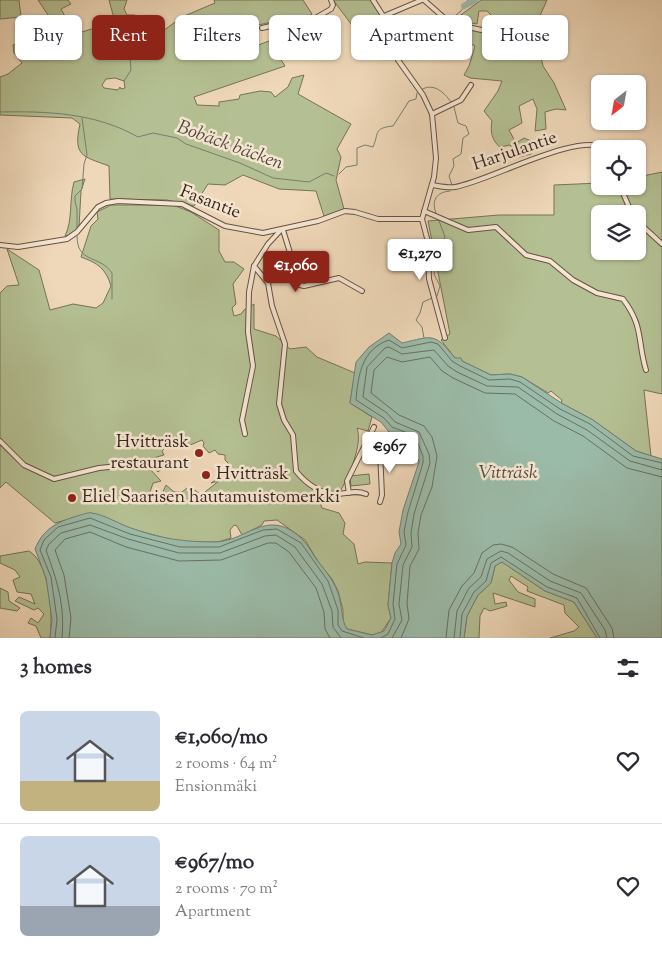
<!DOCTYPE html>
<meta charset="utf-8">
<style>
body{margin:0;font-family:"Sorts Mill Goudy",serif;background:#f2f2f3;color:#2b2b33;height:100vh;display:flex;flex-direction:column;font-size:19px;white-space:nowrap}
*{box-sizing:border-box;margin:0}
p{font-size:16px;color:#7c7c81}
.icon{flex:none;width:28px;height:28px;fill:none;stroke:currentColor;stroke-width:2;stroke-linecap:round;stroke-linejoin:round}
.map{position:relative;height:638px;overflow:hidden}
.side{display:flex;flex-direction:column;background:#fff;flex:1}
.side>*{flex:none}
.top-card{position:absolute;left:15px;top:15px;width:632px;height:45px;display:flex;gap:10px}
.needle{width:32px;rotate:211deg}
.fabs{position:absolute;left:591px;top:75px;display:grid;gap:10px}
.fabs a{display:grid;place-items:center;width:55px;height:55px;border-radius:8px;background:#fff;box-shadow:0 1px 4px #0004;font-size:25px}
.price{position:absolute;translate:-50% -42px;padding:0 11px;border-radius:5px;background:#fff;color:#222;font-size:16px;line-height:32px;filter:drop-shadow(0 1px 2px #0008)}
.price::after{content:'';position:absolute;left:50%;top:30px;width:15px;height:11px;margin-left:-8px;background:inherit;clip-path:polygon(0 0,100% 0,50% 100%)}
.price.on{background:#8f2418;color:#fff}
ul{padding:0;list-style:none}
li{display:flex;align-items:center;gap:15px;height:125px;padding:0 20px}
li+li{border-top:1px solid #e1e1e2}
li span{display:grid;place-items:center;flex:none;width:140px;height:100px;border-radius:8px;color:#555}
li>.icon{margin-inline-start:auto}
span .icon{width:60px;height:60px;fill:#fffc;stroke-width:1}
li b{font-size:21px}
h2{display:flex;justify-content:space-between;align-items:center;height:60px;padding:0 20px;font-size:21px}
.pill{padding:0 18px;border-radius:8px;background:#fff;box-shadow:0 1px 4px #0004;font-size:18px;line-height:45px}
.pill.on{background:#8f2418;color:#fff}
.map>svg:first-child{display:block}
.green{fill:#b4c093;stroke:#767258;fill-rule:evenodd}
.water{fill:#9bbba9;stroke:#747f71}
.lines{fill:none;stroke-linecap:round;stroke-linejoin:round}
.shore{stroke:#6a7062;stroke-width:1}
.stream{stroke:#747f71;stroke-width:1}
.river{stroke:#9bbba9;stroke-width:6}
.minor-casing{stroke:#665143;stroke-width:6}
.minor{stroke:#f5e6d2;stroke-width:4}
.poi-dot{fill:#8f2418;stroke:#f5e6d2;stroke-width:2}
.labels{text-anchor:middle;dominant-baseline:central;stroke-width:5;stroke-linejoin:round;paint-order:stroke}
.street-label{font-size:18px;fill:#39241c;stroke:#f5e6d2}
.poi-label{font-size:18px;fill:#39241c;stroke:#f5e6d2;text-anchor:start}
.water-label{font-size:19px;font-style:italic;fill:#524a3f;stroke:#f5e6d2}
</style>
<div class="map">
<svg width="662" height="638" viewBox="0 0 662 638">
<rect width="100%" height="100%" fill="#efd8b9"/>
<filter id="stains"><feTurbulence type="fractalNoise" baseFrequency=".004" numOctaves="4"/><feColorMatrix values="0 0 0 0 .2 0 0 0 0 .09 0 0 0 0 .02 0 0 0 .5 -.17"/></filter>
<radialGradient id="worn" r=".72"><stop offset=".6" stop-color="#630" stop-opacity="0"/><stop offset="1" stop-color="#630" stop-opacity=".3"/></radialGradient>
<!-- green -->
<g class="green">
<polygon points="0,0 19,0 21,17 0,19"/>
<path d="M38,0h30l3,4 -10,5 14,25 40,-12 -6,-22h18l-3,9 3,6h8l1,6 27,10 19,-14 33,-14 -1,-3h89l9,14 -23,14 -12,-7 -19,4 -26,-3 13,28 24,-9 16,25 -91,31 3,8 22,1v-4l20,-3 1,-4 20,-4 11,1 4,5 13,-10 4,-9 12,-3 -6,19 53,30 -14,25 4,8 -5,23 8,29 -20,7 -8,-25 -37,-2 -36,-14 -18,10 -17,-1 -14,22 -27,-6 -57,-1 -1,-33c-27,-10 -36,-10 -29,-42l-8,-6 -72,-3v-38l8,-3 14,-11 -8,-10 -1,-8 35,-13v-17zM115,78l9,3 1,7 -4,1 -1,-2 -2,3 -14,-2 -2,-3 4,-6z"/>
<polygon points="333,0 373,0 392,35 367,45"/>
<polygon points="481,0 547,0 539,18 529,19 528,27 510,27 509,33 497,32 499,18 493,17 487,11 479,11 477,24 454,20"/>
<path d="M461,26l17,3 13,6v2l17,7h25l2,10 6,3 2,9 11,17 12,27 -10,-1 -11,3 1,17 -11,2 2,-22 -4,-10 -14,7 3,17 -13,7 7,13 8,-5 7,3v13l-12,3 -9,-12 -10,2c-8,-6 -10,-16 -8,-26l-8,-10 14,-20 4,-10 -32,-3 -6,-3 5,-9 6,-20 -10,-5 -4,3 -11,-9z"/>
<path d="M662,172v222l-18,-4 7,66 -15,-5 -43,-31 -30,-16 -2,-1 1,-3 -11,-9 -3,2 -26,-16 -12,-3 -19,1 -29,-14 -7,-3 -14,-18 9,-6 -22,-113 71,-6h55v-30l46,-2v3h38v-9zM600,214h38v37h-38z"/>
<path d="M85,179l-4,12 -2,36 -7,8 -7,1c8,-16 4,-37 9,-54z"/>
<path d="M111,205h62l18,7 28,18v21l6,11h9l10,7 -11,15 3,20 -4,4 2,8 7,-2 3,-4 10,-6v25l22,7 14,13 16,-2 11,10 38,16 -5,30 22,14 -4,14 -11,-3c6,16 -8,47 -16,62l-4,1 1,9 -20,-3 4,11 17,5 6,10 -2,11 11,10 4,20 7,-2 27,1 -4,42 3,13 -10,15 -9,2 -25,-6 -4,-6v-13l-5,-19 -6,-12 -13,-16 -14,-23 -28,-20 -13,1 -2,4 -20,10 -5,-9 -3,-1 -4,5 1,8 -13,4h-38l-48,-13 -41,-16 -36,10 -49,-41 -6,6v-195l7,-7 12,-1 -12,-36 32,21 11,40 23,-6 23,4 7,-5 8,-17c-5,-17 -13,-23 -30,-29l10,-31 7,-7 -1,-7zM179,434l9,12 14,-6 2,3 -1,3 6,7 6,-3 3,4 7,1v5l6,6 -4,7 6,7c-7,-5 -15,-2 -22,3l8,-2 -18,14 -6,-5 -5,2 -3,-4 -5,4h-8l-8,-7 -5,11 -7,1 -4,-5 3,-9 8,-2 -12,-13 -7,2 -1,-5 5,-5 18,-5 -2,-4z"/>
<polygon points="168,459 170,462 158,472 151,465"/>
<polygon points="369,474 370,484 351,486 350,476"/>
<path d="M29,551c21,12 24,65 21,87h-9l-5,-12 -8,-3 3,-5 7,5 6,-9 -6,-6 -4,2 -19,-9 4,-4 16,7 -4,-10 -14,-2 -4,-12 7,-3 -5,-7 -15,-7v-7z"/>
<polygon points="502,562 545,591 574,602 597,638 550,638 574,631 579,627 565,613 564,605 527,591 528,587 511,576 509,580 518,592 535,599 535,607 493,593 495,604 506,602 507,606 490,611 484,608 480,616 479,638 464,638 467,616 478,595 491,583 495,566"/>
<polygon points="0,588 8,592 9,601 20,608 17,611 0,608"/>
</g>
<!-- water -->
<path class="water" d="M389,333l13,10c31,-7 32,-11 53,15h6l1,3 29,14 19,-1 12,3 41,27 30,16 43,31 26,8v179h-65l-23,-36 -29,-11 -43,-29 -7,4 -4,17 -13,12 -11,21 -3,22h-414l2,-18 -6,-42 -11,-29c8,-20 22,-27 42,-33 4,-1 11,-4 15,-3 13,2 27,11 39,15 30,11 54,14 85,14 28,-1 48,-29 76,-11 16,10 17,19 28,33 8,10 15,19 19,32 3,10 2,24 8,33l25,6 12,-4 7,-13 -3,-13 4,-42 3,-10 6,-9 -2,-12 4,-22 16,-48 -7,-22 -23,-8 -8,-10 -31,-19 6,-41 13,-15z"/>
<g class="lines">
<!-- shore -->
<g class="shore">
<polyline points="55,638 57,619 51,577 40,550 44,540 58,527 90,518 130,534 180,547 219,547 263,530 277,529 301,543 328,581 338,610 338,625 342,631 364,638"/>
<path d="M62,638c3,-34 -5,-57 -16,-88l3,-6 12,-11 29,-8 38,14 51,14h41l45,-17 11,-1 19,12 27,37 10,27 1,16 8,11"/>
<polyline points="69,638 71,618 64,575 55,550 65,539 90,532 126,547 179,561 221,560 268,543 276,543 289,552 316,588 324,612 325,629 330,638"/>
<path d="M381,638l7,-4 7,-15 -2,-15 4,-40 9,-19 -2,-13 4,-20 15,-49v-7l-8,-20 -23,-9 -8,-9 -28,-18c2,-25 6,-51 33,-60l13,8 29,-6 7,2 14,17 8,5 29,14 21,-1 10,3 40,27 30,15 43,32 29,7"/>
<polyline points="392,638 402,620 399,604 403,565 412,547 411,533 414,514 430,463 429,454 419,432 395,422 387,413 363,397 367,367 385,348 389,347 402,354 434,350 448,366 457,372 487,386 518,387 557,414 587,430 630,461 662,470"/>
<polyline points="401,638 409,619 407,603 410,566 419,549 418,533 421,515 432,487 437,456 432,437 424,426 399,415 371,393 374,370 387,357 402,362 430,357 442,371 453,378 485,393 515,394 554,421 583,436 627,468 662,477"/>
<polyline points="446,638 449,610 462,586 474,573 482,553 493,545 501,544 512,547 553,574 586,588 612,628 614,638"/>
<polyline points="454,638 457,611 469,588 481,577 487,559 501,551 508,553 550,581 581,593 605,630 607,638"/>
<polyline points="460,638 462,614 474,592 486,581 491,563 501,557 547,587 577,598 600,638"/>
</g>
<!-- stream -->
<g class="stream">
<polyline points="450,20 461,11 468,0"/>
<polyline points="124,81 131,70 130,56"/>
<path d="M421,90c12,-8 23,2 30,12"/>
<path d="M0,112c48,-1 96,1 138,25l15,-4 24,5 9,6 54,19 33,15 36,4 17,-9 8,3"/>
<path d="M339,174l7,-7 11,-2v-17l8,-3 8,2c6,-13 0,-19 20,-21l16,-25 7,-2 1,-6"/>
<polyline points="452,185 449,176 454,166 453,159 461,154 463,138 469,134 466,126 458,123 454,107"/>
<path d="M436,213c-5,-12 0,-21 14,-22"/>
<polyline points="77,229 77,210 75,201 75,196 82,189 84,164 87,155 82,118"/>
<path d="M77,236c0,28 22,18 35,37v26"/>
<polyline points="437,296 440,286 434,274 445,237 438,218"/>
<polyline points="424,338 422,327 416,320 420,313 423,302 432,298"/>
</g>
<!-- river -->
<polyline class="river" points="464,6 475,0"/>
<defs>
<g id="minor">
<polyline points="373,0 389,25 398,60 423,95 432,114 436,158 434,177 422,219"/>
<polyline points="424,0 450,23 504,35"/>
<polyline points="384,16 422,0"/>
<polyline points="262,28 275,25 291,32 331,9 333,5 331,0"/>
<polyline points="432,114 461,100 471,85"/>
<path d="M432,185c7,1 16,3 23,2 33,-5 124,-57 152,-38"/>
<polyline points="620,186 632,214"/>
<path d="M424,211l44,19 28,-3 30,28 24,6 23,19 24,13 26,6c21,28 14,41 23,71"/>
<polyline points="422,219 428,242 429,279 445,338"/>
<polyline points="638,222 662,244"/>
<polyline points="283,230 300,285 304,286 339,278 362,291"/>
<path d="M280,231l-12,13 -14,22 14,17 4,23 13,38 -6,60 5,16 9,15 3,36c10,13 26,24 43,23 10,-1 18,-4 27,0"/>
<polyline points="0,245 18,247 67,239 77,232 98,207 106,203 118,201 182,204 225,226 263,233 318,221 345,211 355,212 378,219 422,219"/>
<polyline points="245,434 242,420 253,366 248,332 249,292 254,266"/>
<polyline points="0,441 24,465 54,479 99,468 147,463"/>
<polyline points="349,493 347,481 374,427"/>
<path d="M380,502l2,-7 -2,-44c7,-8 19,-9 28,-4"/>
</g>
</defs>
<!-- minor casing -->
<use href="#minor" class="minor-casing"/>
<!-- minor -->
<use href="#minor" class="minor"/>
</g>
<!-- markers -->
<g class="poi-dot">
<circle cx="199" cy="453" r="5"/>
<circle cx="206" cy="475" r="5"/>
<circle cx="72" cy="498" r="5"/>
</g>
<g class="labels">
<!-- street labels -->
<g class="street-label">
<text transform="translate(515 152) rotate(-19)">Harjulantie</text>
<text transform="translate(210 203) rotate(21)">Fasantie</text>
</g>
<!-- poi labels -->
<g class="poi-label">
<text x="189" y="443" text-anchor="end">Hvitträsk<tspan x="189" dy="21">restaurant</tspan></text>
<text x="216" y="475">Hvitträsk</text>
<text x="82" y="498">Eliel Saarisen hautamuistomerkki</text>
</g>
<!-- water labels -->
<g class="water-label">
<text transform="translate(230 146) rotate(20)">Bobäck bäcken</text>
<text x="508" y="473">Vitträsk</text>
</g>
</g>
<rect width="100%" height="100%" filter="url(#stains)"/>
<rect width="100%" height="100%" fill="url(#worn)"/>
</svg>
<div class="fabs">
<a><svg class="needle" viewBox="-14 -14 28 28"><path d="M0-13l5 13h-10z" fill="#e53935"/><path d="M0 13l5-13h-10z" fill="#7c7c81"/></svg></a>
<a><svg class="icon" aria-label="locate" viewBox="0 0 24 24"><circle cx="12" cy="12" r="6"/><path d="M12 2v4M12 18v4M2 12h4M18 12h4"/></svg></a>
<a><svg class="icon" aria-label="layers" viewBox="0 0 24 24"><path d="M12 4l9 5-9 5-9-5zM3 14l9 5 9-5"/></svg></a>
</div>
<b class="price" style="left:420px;top:281px">€1,270</b>
<b class="price on" style="left:296px;top:293px">€1,060</b>
<b class="price" style="left:390px;top:474px">€967</b>
<div class="top-card">
<a class="pill">Buy</a>
<a class="pill on">Rent</a>
<a class="pill">Filters</a>
<a class="pill">New</a>
<a class="pill">Apartment</a>
<a class="pill">House</a>
</div>
</div>
<section class="side">
<h2>3 homes<svg class="icon" aria-label="filters" viewBox="0 0 24 24"><path d="M4 7h16M4 17h16"/><circle cx="9" cy="7" r="2"/><circle cx="15" cy="17" r="2"/></svg></h2>
<ul>
<li><span style="background:linear-gradient(#c9d6e8 70%,#c2b280 0)"><svg class="icon" aria-label="home" viewBox="0 0 24 24"><path d="M3 11l9-7 9 7M6 9v11h12V9"/></svg></span><div><b>€1,060/mo</b><p>2 rooms · 64 m²</p><p>Ensionmäki</p></div><svg class="icon" aria-label="heart" viewBox="0 0 24 24"><path d="M12 20l-8-8c-3-5 5-10 8-4 3-6 11-1 8 4z"/></svg></li>
<li><span style="background:linear-gradient(#c9d6e8 70%,#9aa5b1 0)"><svg class="icon" aria-label="home" viewBox="0 0 24 24"><path d="M3 11l9-7 9 7M6 9v11h12V9"/></svg></span><div><b>€967/mo</b><p>2 rooms · 70 m²</p><p>Apartment</p></div><svg class="icon" aria-label="heart" viewBox="0 0 24 24"><path d="M12 20l-8-8c-3-5 5-10 8-4 3-6 11-1 8 4z"/></svg></li>
</ul>
</section>
